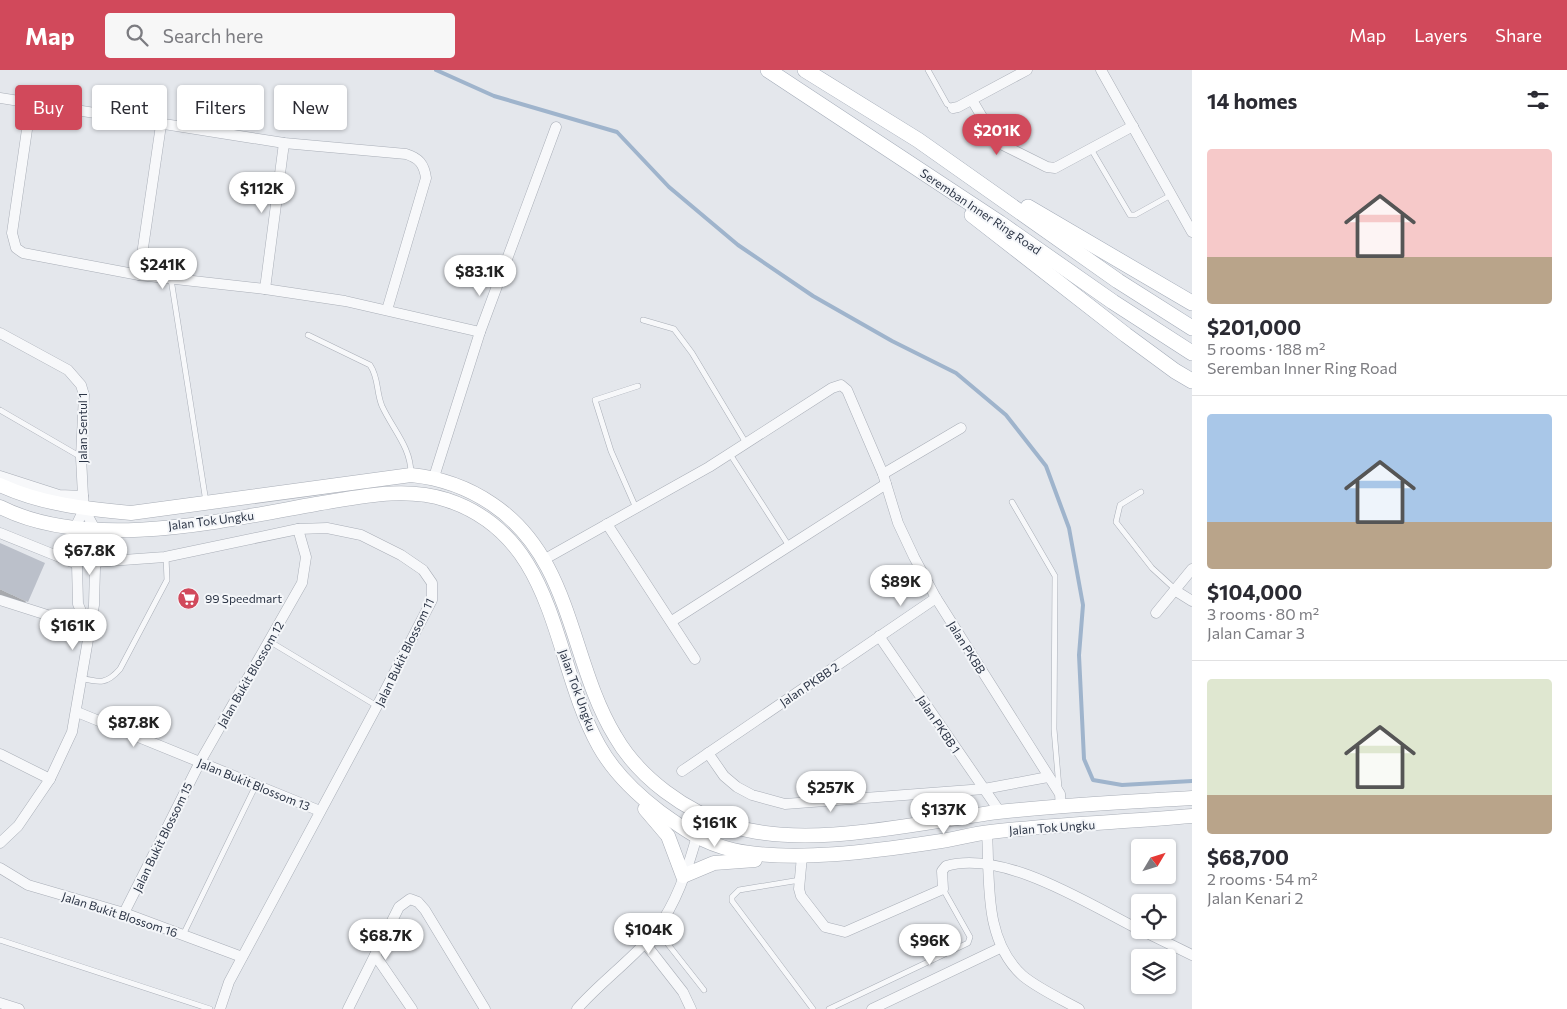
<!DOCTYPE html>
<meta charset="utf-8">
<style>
body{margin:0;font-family:Commissioner,sans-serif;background:#f7f7f7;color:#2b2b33;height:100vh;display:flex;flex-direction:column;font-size:19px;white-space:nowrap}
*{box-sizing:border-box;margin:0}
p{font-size:16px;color:#7c7c81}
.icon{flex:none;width:28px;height:28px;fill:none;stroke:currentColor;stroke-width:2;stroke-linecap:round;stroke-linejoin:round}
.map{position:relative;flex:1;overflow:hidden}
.sheet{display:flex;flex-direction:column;background:#fff;width:375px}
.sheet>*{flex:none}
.guide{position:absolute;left:15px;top:15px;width:475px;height:45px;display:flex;gap:10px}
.needle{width:32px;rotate:52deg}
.fabs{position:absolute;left:1131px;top:769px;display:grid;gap:10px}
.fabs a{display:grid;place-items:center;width:45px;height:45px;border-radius:5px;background:#fff;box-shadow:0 1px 4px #0004;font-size:25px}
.price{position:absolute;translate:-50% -42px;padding:0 11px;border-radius:18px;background:#fff;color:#222;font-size:16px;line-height:32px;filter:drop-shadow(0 1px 2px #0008)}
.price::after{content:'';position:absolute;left:50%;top:30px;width:15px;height:11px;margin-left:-8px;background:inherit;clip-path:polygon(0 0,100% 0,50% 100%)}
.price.active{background:#d1495b;color:#fff}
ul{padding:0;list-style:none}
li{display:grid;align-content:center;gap:10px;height:265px;padding:0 15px}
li+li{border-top:1px solid #e1e1e2}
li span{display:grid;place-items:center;height:155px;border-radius:5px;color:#555}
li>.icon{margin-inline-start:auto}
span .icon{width:90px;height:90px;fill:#fffc;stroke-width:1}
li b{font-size:21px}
h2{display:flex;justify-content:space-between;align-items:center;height:60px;padding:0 15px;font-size:21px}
.chip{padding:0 18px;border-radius:5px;background:#fff;box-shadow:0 1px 4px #0004;font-size:18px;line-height:45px}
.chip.active{background:#d1495b;color:#fff}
header{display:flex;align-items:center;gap:30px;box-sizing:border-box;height:70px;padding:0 25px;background:#d1495b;color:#fff}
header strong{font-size:24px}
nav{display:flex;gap:28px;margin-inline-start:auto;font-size:18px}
.search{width:350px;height:45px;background:#f7f7f7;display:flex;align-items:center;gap:12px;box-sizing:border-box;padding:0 18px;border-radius:5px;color:#7c7c81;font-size:19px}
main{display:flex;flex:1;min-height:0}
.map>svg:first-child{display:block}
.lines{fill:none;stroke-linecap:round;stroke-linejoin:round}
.stream{stroke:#9fb4cc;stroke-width:4}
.building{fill:#bbc0ca;filter:url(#shadow)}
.service-casing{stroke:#a9aeb7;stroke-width:6}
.minor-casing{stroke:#a9aeb7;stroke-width:11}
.secondary-casing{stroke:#a9aeb7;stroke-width:15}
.primary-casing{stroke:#a3abb8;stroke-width:16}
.service{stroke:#f7f8fa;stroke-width:5}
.minor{stroke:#f7f8fa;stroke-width:10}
.secondary{stroke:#fff;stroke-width:14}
.primary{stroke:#fff;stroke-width:15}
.labels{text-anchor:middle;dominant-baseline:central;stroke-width:4;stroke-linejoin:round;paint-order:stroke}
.street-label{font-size:12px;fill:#2b3445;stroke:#f4f6f9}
.poi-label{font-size:12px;fill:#2b3445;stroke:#f4f6f9;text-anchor:start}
</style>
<header>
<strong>Map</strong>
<div class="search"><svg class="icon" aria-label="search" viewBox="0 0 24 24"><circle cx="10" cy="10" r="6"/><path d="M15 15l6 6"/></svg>Search here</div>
<nav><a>Map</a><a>Layers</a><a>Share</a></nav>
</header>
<main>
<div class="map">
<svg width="1192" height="939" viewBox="0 0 1192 939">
<defs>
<filter id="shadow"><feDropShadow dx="-4.5" dy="4.5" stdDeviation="0" flood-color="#0004"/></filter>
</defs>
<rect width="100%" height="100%" fill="#e4e7ec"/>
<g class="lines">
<!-- stream -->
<polyline class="stream" points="436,0 494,26 617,62 669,117 738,175 813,226 892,271 956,303 1006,345 1046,396 1069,458 1083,535 1079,585 1084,689 1093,710 1122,715 1192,711"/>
</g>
<!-- building -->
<polygon class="building" points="0,473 45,493 28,532 0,519"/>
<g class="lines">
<defs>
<g id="service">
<polyline points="928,0 947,34 953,38"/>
<polyline points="1091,79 1130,145 1135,145 1171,125"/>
<polyline points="171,209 206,432"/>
<polyline points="643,250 674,259 692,283 746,373"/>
<path d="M308,265l62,30c9,13 6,27 12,41 11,24 29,41 29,68"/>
<polyline points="0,340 81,387"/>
<polyline points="730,384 789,476"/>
<polyline points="1141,422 1120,435 1116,452 1152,498 1176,520"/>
<polyline points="1012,432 1055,506 1054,659 1059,718"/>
<polyline points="636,438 611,381 595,330 638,316"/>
<polyline points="269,571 377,636"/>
<path d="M81,608c19,5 26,6 39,-9l47,-89 -1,-23"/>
<polyline points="800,810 739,820 732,827 732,831 813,939"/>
<polyline points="656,859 704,920"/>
<polyline points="183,865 256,715"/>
<polyline points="0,870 210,939"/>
<polyline points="829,939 968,873 970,867 943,819"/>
</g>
<g id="minor">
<polyline points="1101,0 1192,162"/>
<path d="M0,28l284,45 122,11c13,4 18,10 20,24l-39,132"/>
<polyline points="972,30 997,72 1047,97 1055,98 1133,56"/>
<polyline points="31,32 12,163 16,178 23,183 139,205 265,219 345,231 480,262"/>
<polyline points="953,38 958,37 1027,0"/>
<polyline points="139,205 161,55"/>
<polyline points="265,219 284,73"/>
<polyline points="0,263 68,300 81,315 84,325 81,387 83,426 84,439 96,461 94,535 72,662 50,709 18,756 0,773"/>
<polyline points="883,404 961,358"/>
<polyline points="0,406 59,425 83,426"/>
<polyline points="434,407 480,262 556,57"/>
<polyline points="84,439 75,458 77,494 78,534 88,558"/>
<polyline points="607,454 695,589"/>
<polyline points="0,463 77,494"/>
<polyline points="545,489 709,397 832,318 841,315 847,320 883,404 898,453 914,487 936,528 1060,724 1061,738"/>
<polyline points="95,492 165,487 298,459 327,458 361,465 401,485 423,500 432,513 432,530 377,636 229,912 220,939"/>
<polyline points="1176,521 1192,531"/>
<polyline points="0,530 88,558"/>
<polyline points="1156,543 1192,499"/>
<polyline points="672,551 886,414"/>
<polyline points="879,566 1000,742"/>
<polyline points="77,642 320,741"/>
<polyline points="708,683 724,706 737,717 752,725 785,734 984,719 1048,707"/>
<polyline points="0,684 50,709"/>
<polyline points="682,701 936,528"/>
<path d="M987,762c3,49 -4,108 36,144 16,13 38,23 56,33"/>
<path d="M802,786l-3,33 2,7 24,31 20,5 98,-43 -1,-18 4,-5c58,-17 144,39 194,64"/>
<polyline points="0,798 28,815 124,843 242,887"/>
<polyline points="124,843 200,692 302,513 306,487 298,459"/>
<polyline points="1141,860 1192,885"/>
<polyline points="644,872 683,922 691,939"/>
<polyline points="375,885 412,939"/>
<polyline points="0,933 19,939"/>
<polyline points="348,939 399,837 410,829 418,832 425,840 485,939"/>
<path d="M577,939c27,-31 64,-55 86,-89 20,-31 30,-70 40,-105"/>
<polyline points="872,939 1000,878"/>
</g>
<g id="secondary">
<path d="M0,415c41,19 86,24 131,28l280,-38c30,3 56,12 81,29 81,54 77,156 123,232 24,42 71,76 117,90 77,24 187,-4 266,-14 64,-7 129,-10 194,-14"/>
<path d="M0,437c89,45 221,14 316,-3 44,-7 88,-18 131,-4 112,37 104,160 152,246 15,27 36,47 61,66 25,18 43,31 73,38 58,13 143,1 202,-8 18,-2 36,-8 55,-10 67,-8 135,-10 202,-16"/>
<polyline points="645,739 668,766 683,806 714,793 755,790"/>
</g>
<g id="primary">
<polyline points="768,0 1000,153 1113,232 1192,283"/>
<polyline points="805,0 918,70 1118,211 1192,258"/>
<polyline points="1028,137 1192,233"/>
<polyline points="972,145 1126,265 1175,301 1192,311"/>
</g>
</defs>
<!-- service casing -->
<use href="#service" class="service-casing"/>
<!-- minor casing -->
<use href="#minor" class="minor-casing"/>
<!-- secondary casing -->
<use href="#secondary" class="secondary-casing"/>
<!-- primary casing -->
<use href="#primary" class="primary-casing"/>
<!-- service -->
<use href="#service" class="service"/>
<!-- minor -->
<use href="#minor" class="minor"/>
<!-- secondary -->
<use href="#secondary" class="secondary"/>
<!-- primary -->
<use href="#primary" class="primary"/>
</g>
<!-- icons -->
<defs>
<symbol id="supermarket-disc" viewBox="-11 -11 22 22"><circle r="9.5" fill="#d1495b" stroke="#f4f6f9"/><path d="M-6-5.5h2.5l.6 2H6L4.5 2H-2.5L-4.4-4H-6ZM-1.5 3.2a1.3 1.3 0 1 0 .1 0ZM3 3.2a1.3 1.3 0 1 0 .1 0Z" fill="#fff"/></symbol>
</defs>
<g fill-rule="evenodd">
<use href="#supermarket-disc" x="176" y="516" width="25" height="25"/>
</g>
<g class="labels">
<!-- street labels -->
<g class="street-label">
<text transform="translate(981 141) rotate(34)">Seremban Inner Ring Road</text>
<text transform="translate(82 358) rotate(-90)">Jalan Sentul 1</text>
<text transform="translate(211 450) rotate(-7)">Jalan Tok Ungku</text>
<text transform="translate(967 577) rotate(58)">Jalan PKBB</text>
<text transform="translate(404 582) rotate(-64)">Jalan Bukit Blossom 11</text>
<text transform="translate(250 604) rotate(-60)">Jalan Bukit Blossom 12</text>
<text transform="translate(809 614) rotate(-34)">Jalan PKBB 2</text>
<text transform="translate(578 620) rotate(70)">Jalan Tok Ungku</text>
<text transform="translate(939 654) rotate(56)">Jalan PKBB 1</text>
<text transform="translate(254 714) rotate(22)">Jalan Bukit Blossom 13</text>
<text transform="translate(1052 757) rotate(-4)">Jalan Tok Ungku</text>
<text transform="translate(162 767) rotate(-64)">Jalan Bukit Blossom 15</text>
<text transform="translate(120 844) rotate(18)">Jalan Bukit Blossom 16</text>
</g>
<!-- poi labels -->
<g class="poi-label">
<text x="205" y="528">99 Speedmart</text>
</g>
</g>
</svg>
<div class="fabs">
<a><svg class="needle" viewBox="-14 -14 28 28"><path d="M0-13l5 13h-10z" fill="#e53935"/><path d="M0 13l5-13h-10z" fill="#7c7c81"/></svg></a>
<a><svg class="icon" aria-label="locate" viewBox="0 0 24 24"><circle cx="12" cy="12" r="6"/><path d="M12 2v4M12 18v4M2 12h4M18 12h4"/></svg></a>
<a><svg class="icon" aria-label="layers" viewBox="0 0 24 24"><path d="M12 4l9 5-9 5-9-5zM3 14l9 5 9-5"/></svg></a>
</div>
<b class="price active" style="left:997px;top:86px">$201K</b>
<b class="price" style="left:262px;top:144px">$112K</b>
<b class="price" style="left:163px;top:220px">$241K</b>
<b class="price" style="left:480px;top:227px">$83.1K</b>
<b class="price" style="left:90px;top:506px">$67.8K</b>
<b class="price" style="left:901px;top:537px">$89K</b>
<b class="price" style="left:73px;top:581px">$161K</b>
<b class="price" style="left:134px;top:678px">$87.8K</b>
<b class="price" style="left:831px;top:743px">$257K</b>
<b class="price" style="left:944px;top:765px">$137K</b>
<b class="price" style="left:715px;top:778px">$161K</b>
<b class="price" style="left:649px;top:885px">$104K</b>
<b class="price" style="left:386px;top:891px">$68.7K</b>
<b class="price" style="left:930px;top:896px">$96K</b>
<div class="guide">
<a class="chip active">Buy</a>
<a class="chip">Rent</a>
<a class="chip">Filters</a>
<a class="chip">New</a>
</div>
</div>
<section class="sheet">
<h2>14 homes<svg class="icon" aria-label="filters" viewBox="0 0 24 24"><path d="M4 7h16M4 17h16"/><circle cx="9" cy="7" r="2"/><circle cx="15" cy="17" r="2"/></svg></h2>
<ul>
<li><span style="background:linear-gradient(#f6c9c9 70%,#b9a48a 0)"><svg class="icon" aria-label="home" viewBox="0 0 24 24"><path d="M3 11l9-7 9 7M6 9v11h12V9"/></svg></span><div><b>$201,000</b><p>5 rooms · 188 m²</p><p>Seremban Inner Ring Road</p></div></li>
<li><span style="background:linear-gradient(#a9c7e8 70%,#b9a48a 0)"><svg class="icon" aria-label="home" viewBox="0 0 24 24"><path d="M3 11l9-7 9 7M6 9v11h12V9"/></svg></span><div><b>$104,000</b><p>3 rooms · 80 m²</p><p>Jalan Camar 3</p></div></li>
<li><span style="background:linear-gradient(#dfe7d0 75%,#b9a48a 0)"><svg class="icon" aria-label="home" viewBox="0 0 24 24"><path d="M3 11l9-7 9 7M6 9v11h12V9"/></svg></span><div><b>$68,700</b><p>2 rooms · 54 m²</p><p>Jalan Kenari 2</p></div></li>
</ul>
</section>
</main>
